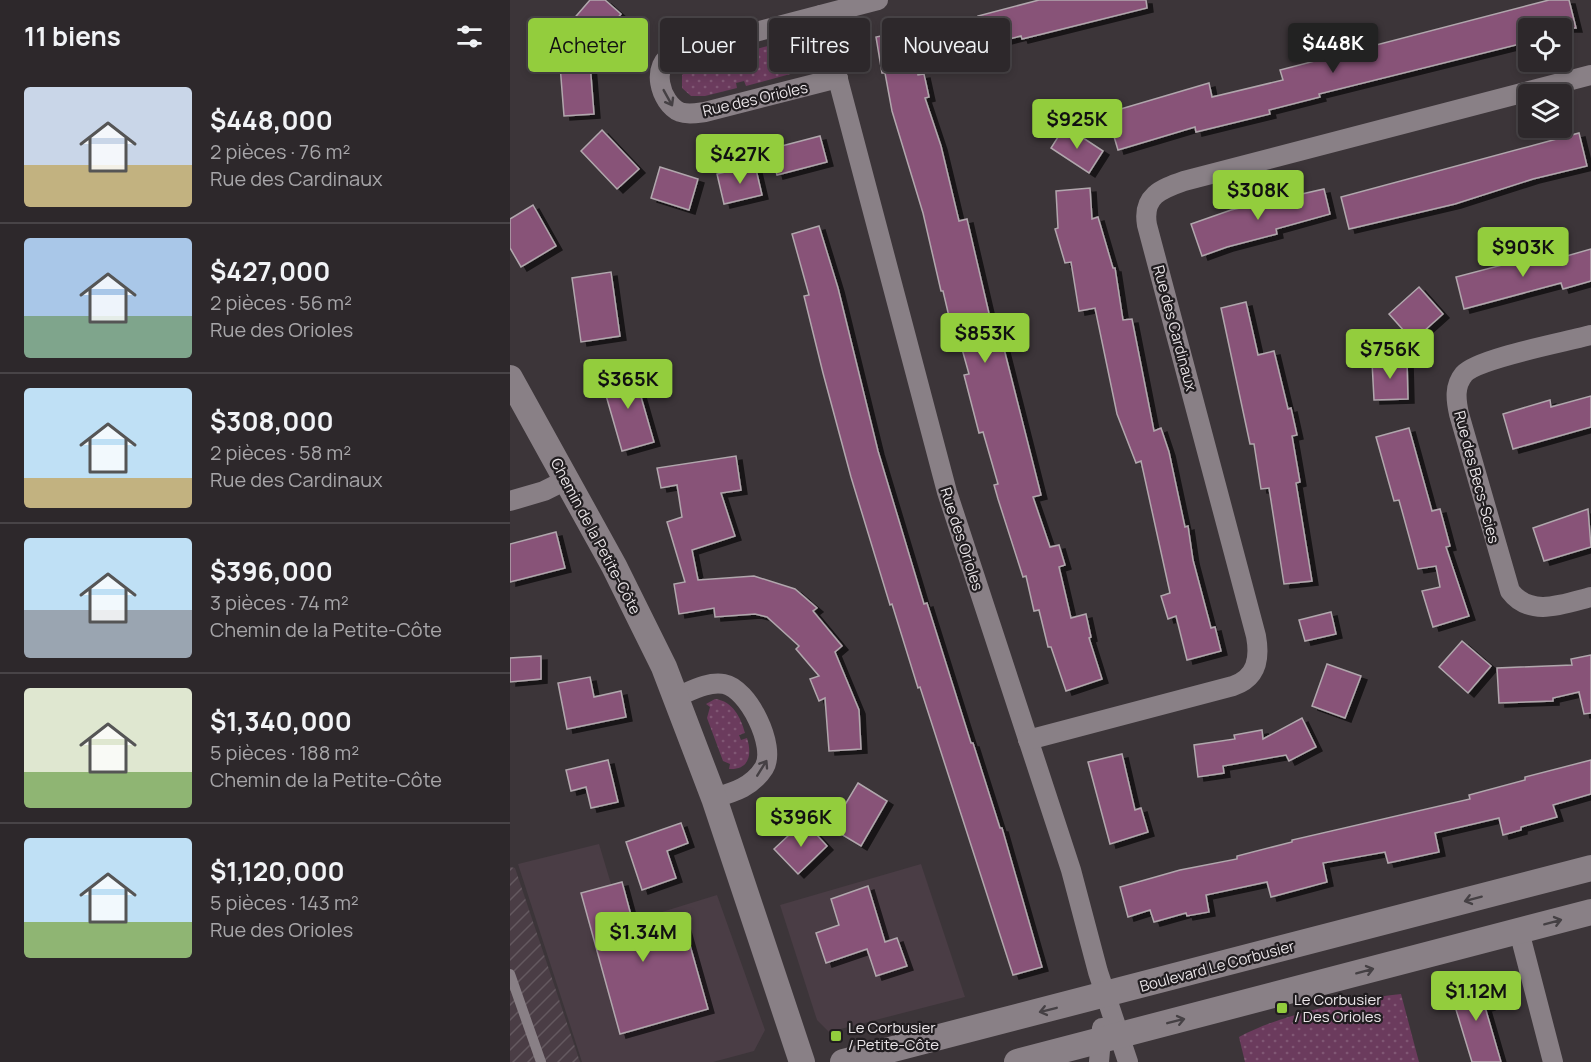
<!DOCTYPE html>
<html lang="fr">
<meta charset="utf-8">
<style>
body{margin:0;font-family:Manrope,sans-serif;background:#393437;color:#f1f3f6;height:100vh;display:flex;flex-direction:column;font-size:22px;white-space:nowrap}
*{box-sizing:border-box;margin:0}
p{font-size:20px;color:#a7a6a9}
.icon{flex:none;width:33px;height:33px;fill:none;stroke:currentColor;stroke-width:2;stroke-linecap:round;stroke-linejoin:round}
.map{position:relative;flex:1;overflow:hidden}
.details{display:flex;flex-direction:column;background:#2d282b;width:510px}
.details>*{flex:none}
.top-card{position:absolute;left:18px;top:18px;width:570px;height:54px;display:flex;gap:12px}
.fabs{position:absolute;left:1008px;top:18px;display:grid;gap:12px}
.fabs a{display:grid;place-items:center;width:54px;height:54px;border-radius:6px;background:#2d282b;box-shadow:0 3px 9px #0003,0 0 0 2px #484447;font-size:30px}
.price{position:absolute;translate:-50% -51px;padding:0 14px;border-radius:6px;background:#93cd3d;color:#111;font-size:20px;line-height:39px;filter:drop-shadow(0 2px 3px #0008)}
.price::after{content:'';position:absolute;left:50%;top:36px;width:18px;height:14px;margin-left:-9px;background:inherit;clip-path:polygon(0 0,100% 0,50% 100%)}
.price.current{background:#222;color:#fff}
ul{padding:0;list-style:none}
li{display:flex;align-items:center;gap:18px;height:150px;padding:0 24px}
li+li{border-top:2px solid #484447}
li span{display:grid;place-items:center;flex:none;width:168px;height:120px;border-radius:6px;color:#555}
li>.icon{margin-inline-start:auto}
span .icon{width:72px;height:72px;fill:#fffc;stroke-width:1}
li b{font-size:26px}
h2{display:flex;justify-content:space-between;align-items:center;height:72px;padding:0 24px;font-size:26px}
.tag{padding:0 21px;border-radius:6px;background:#2d282b;box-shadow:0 3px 9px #0003,0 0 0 2px #484447;font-size:21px;line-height:54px}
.tag.current{background:#93cd3d;color:#111}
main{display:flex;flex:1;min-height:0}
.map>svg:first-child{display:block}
.built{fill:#4a3d45}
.industrial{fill:url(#industrial-furrows)}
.grass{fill:url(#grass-dots)}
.building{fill:#885378;stroke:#b1a7ad;stroke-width:1.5;filter:url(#shadow)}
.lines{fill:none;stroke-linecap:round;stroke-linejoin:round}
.service{stroke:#898086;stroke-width:10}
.minor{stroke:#898086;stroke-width:20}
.tertiary{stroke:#898086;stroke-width:26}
.oneway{stroke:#454044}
.poi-dot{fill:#93cd3d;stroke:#211d20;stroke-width:2}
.labels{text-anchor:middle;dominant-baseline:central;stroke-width:4.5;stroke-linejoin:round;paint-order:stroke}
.street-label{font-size:15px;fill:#eae5e8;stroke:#211d20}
.poi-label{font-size:15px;fill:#eae5e8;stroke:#211d20;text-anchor:start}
</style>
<main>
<section class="details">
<h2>11 biens<svg class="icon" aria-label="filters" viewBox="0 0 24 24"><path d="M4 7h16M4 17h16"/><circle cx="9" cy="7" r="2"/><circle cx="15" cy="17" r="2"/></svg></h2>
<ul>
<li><span style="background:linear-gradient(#c9d6e8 65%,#c2b280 0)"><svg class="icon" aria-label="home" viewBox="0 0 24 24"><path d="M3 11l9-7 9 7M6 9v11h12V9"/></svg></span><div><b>$448,000</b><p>2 pièces · 76 m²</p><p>Rue des Cardinaux</p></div></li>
<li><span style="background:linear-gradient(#a9c7e8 65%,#7fa58c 0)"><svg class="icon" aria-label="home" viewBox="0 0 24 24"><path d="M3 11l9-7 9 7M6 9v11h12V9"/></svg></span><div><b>$427,000</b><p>2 pièces · 56 m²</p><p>Rue des Orioles</p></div></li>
<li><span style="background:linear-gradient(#bfe0f5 75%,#c2b280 0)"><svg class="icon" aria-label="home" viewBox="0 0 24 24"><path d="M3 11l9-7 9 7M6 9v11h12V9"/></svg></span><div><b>$308,000</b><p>2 pièces · 58 m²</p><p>Rue des Cardinaux</p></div></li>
<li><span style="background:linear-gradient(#bfe0f5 60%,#9aa5b1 0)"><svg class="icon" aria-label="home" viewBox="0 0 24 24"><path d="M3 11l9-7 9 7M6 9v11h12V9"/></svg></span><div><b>$396,000</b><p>3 pièces · 74 m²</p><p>Chemin de la Petite-Côte</p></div></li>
<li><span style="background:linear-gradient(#dfe7d0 70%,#8fb573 0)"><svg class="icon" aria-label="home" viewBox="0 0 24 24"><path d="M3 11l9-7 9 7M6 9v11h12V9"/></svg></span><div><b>$1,340,000</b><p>5 pièces · 188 m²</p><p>Chemin de la Petite-Côte</p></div></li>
<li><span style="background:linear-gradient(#bfe0f5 70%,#8fb573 0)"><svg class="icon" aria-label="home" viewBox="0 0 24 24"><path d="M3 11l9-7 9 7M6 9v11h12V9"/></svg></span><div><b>$1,120,000</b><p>5 pièces · 143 m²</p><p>Rue des Orioles</p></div></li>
</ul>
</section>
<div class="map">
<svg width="1081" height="1062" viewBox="0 0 1081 1062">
<defs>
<pattern id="industrial-furrows" width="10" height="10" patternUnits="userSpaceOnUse" patternTransform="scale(1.5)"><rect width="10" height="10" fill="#4a3d45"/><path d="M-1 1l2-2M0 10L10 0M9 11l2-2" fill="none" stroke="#645960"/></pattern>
<pattern id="grass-dots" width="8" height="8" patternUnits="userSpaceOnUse" patternTransform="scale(1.5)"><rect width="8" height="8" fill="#6b3b5d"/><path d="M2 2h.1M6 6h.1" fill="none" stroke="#805774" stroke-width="1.8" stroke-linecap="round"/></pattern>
<filter id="shadow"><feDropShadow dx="6" dy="4" stdDeviation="0" flood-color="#0009"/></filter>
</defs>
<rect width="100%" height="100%" fill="#3c3539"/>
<!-- built -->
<g class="built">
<polygon points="89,844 113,924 207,895 255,1030 244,1051 203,1062 72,1062 8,864"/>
<polygon points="411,864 455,997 319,1032 307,1020 270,905"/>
</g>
<!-- industrial -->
<polygon class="industrial" points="0,867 5,868 70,1062 0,1062"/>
<!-- grass -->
<g class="grass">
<polygon points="281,40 292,45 297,57 290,70 284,73 236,86 234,81 226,83 227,88 195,96 181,96 172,88 172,75 181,66"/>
<path d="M205,699c18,2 26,19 30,34l-6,2 2,5 6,-2c5,16 3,32 -18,31l1,-5 -7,-3 -16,-43 3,-11 -4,-3z"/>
<path d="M891,994l18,68h-174l-6,-25c43,-23 114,-38 162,-43z"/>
</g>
<!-- building -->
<g class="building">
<polygon points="80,0 95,0 111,14 86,43 61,22"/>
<polygon points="529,0 636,0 637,8 512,39 511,36 476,45 468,16"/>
<polygon points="1039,0 1059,0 1066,28 1010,28 1014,43 809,94 810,97 759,110 760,114 686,132 685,127 608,150 597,113 699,83 702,97 773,80 770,70"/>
<polygon points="400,30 408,75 414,74 419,97 415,98 431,146 449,221 457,219 484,335 490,333 531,495 523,497 540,547 549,545 555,565 549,567 561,618 576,614 581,637 579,638 592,679 556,691 541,647 538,647 529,610 524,611 516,576 513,577 488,499 484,485 488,484 473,432 469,433 454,375 459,374 445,324 441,325 433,291 431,291 413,213 382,111 375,73 372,73 366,37"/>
<polygon points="80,63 84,114 54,116 50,65"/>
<polygon points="555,126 593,151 579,173 541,148"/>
<polygon points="92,130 129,169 107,189 71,151"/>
<polygon points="1069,133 1077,166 1023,179 945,204 839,229 831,197"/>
<polygon points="310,136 317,162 267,175 260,149"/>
<polygon points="245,165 252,195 214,204 207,174"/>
<polygon points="150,167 188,179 179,210 141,198"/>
<polygon points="580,188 582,219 588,217 603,268 605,268 613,320 622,319 644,431 651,428 659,452 675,527 678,526 683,560 701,628 705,627 711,651 677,660 666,616 658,619 651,596 660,593 631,461 626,463 607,414 585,308 569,311 561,262 555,263 545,229 548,228 546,191"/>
<polygon points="814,189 820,214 766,229 767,234 717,247 692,256 681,224 721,210"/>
<polygon points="23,205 46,246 11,267 0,248 0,219"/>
<polygon points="309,226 328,288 368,451 414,604 417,603 461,743 463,743 490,828 492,828 532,967 503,975 410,687 408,688 382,604 380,605 341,477 313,373 294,296 299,295 282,234"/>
<polygon points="1081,249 1081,281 1053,289 1051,283 954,309 946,277 1023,257 1025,265"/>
<polygon points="101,272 110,336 71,342 62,278"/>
<polygon points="909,287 933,314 903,341 879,314"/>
<polygon points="736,302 748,355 764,351 778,409 781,408 787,435 782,436 790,482 786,483 802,581 774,584 759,488 751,489 744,444 740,444 711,308"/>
<polygon points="897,360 898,399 864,400 862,362"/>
<polygon points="123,369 144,442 112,451 91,378"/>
<polygon points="1081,396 1081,427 1003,449 993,414 1040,400 1041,407"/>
<polygon points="899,428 922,511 930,509 940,546 936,547 959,616 923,627 912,591 930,587 926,566 908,569 889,500 884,501 866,437"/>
<polygon points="226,456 231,490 211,493 225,536 182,550 188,580 244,576 285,589 307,608 303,611 332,646 325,652 349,710 351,749 319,751 315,698 309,701 300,679 309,676 286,649 289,646 257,617 245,614 205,617 204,608 169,614 164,584 175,582 157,522 172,517 167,485 151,488 147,468"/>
<polygon points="1078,509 1081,547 1034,561 1023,528"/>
<polygon points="46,532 55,568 0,582 0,544"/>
<polygon points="821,612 826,634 795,641 789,620"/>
<polygon points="952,641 981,666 958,693 929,667"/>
<polygon points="1081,655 1081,713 1074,714 1069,692 1043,698 1043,701 989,703 987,668 1062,665 1061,659"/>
<polygon points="31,656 31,679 0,682 0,658"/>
<polygon points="817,664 851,676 835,718 802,706"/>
<polygon points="80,677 84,697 111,691 116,717 57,729 48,683"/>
<polygon points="792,718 806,747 779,761 776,755 713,766 714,773 688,777 684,745 725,739 724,735 752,730 753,739"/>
<polygon points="612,754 625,810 631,808 638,832 600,844 578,762"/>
<polygon points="98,760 108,802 81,808 76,787 61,791 56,770"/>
<polygon points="1081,760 1081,794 1043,805 1047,817 1011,827 1011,830 993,835 989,818 925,833 929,852 878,863 875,852 813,863 817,882 761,897 757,882 696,895 699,912 677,916 676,913 644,922 640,910 618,917 610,887 670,870 727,859 727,856 782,842 782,840 960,799 959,795 1015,780 1015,777"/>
<polygon points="348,783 377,801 351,846 321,828"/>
<polygon points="294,821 317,846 288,874 264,849"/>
<polygon points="171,823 178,843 157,851 166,878 132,890 116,842"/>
<polygon points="112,882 125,930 172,917 198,1009 110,1034 71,893"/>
<polygon points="358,886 375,942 387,938 397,966 366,976 357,949 316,963 306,933 329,925 321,899"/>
<polygon points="970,980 979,1006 975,1007 991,1062 962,1062 940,990"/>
</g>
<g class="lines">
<!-- service -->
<polyline class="service" points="0,974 31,1062"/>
<!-- minor -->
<g class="minor">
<polyline points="311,15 437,492 561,870 588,972 618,1062"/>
<path d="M328,78l-133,34c-8,1 -17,3 -25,0 -20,-9 -31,-48 -5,-59l203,-53"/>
<path d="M1081,335c-25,7 -113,23 -127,39 -10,12 -8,26 -5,40l51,177c20,27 54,13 81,6"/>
<polyline points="0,501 34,491 56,480"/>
<path d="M166,697c15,-6 32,-16 48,-13 24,4 53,63 40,84 -12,19 -30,24 -50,30"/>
<path d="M518,740l205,-54c24,-8 27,-28 23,-50l-109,-411c-5,-29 14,-36 37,-44l407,-106"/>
<polyline points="1009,931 1043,1062"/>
<polyline points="589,1062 592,1028"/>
</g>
<!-- tertiary -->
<g class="tertiary">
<polyline points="0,378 104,566 154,667 204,798 292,1062"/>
<polyline points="333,1062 1081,868"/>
<polyline points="507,1062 1081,912"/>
</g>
</g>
<!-- one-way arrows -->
<defs><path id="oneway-shaft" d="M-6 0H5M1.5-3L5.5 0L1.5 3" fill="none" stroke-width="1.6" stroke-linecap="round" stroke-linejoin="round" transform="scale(1.5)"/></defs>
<g class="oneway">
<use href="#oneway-shaft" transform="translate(158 98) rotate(61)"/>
<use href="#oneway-shaft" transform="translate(252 768) rotate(-58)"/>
<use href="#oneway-shaft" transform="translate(963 899) rotate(165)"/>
<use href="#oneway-shaft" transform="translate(1043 922) rotate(-15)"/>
<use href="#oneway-shaft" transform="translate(855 971) rotate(-15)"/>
<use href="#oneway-shaft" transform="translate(538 1010) rotate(166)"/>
<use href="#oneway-shaft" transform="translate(666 1021) rotate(-14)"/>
</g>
<!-- markers -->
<g class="poi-dot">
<rect x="766" y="1002" width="12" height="12" rx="3"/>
<rect x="320" y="1030" width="12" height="12" rx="3"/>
</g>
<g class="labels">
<!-- street labels -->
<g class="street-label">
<text transform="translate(245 99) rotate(-13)">Rue des Orioles</text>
<text transform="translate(665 328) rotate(75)">Rue des Cardinaux</text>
<text transform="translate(967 477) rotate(75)">Rue des Becs-Scies</text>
<text transform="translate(86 536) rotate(62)">Chemin de la Petite-Côte</text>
<text transform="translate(452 539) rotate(72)">Rue des Orioles</text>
<text transform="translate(707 966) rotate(-15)">Boulevard Le Corbusier</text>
</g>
<!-- poi labels -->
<g class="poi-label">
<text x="784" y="999">Le Corbusier<tspan x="784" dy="17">/ Des Orioles</tspan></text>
<text x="338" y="1027">Le Corbusier<tspan x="338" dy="17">/ Petite-Côte</tspan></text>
</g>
</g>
</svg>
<div class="fabs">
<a><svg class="icon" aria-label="locate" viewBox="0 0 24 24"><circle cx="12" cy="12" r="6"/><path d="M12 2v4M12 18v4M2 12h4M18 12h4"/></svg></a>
<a><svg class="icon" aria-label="layers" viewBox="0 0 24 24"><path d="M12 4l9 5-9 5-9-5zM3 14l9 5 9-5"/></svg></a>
</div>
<b class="price current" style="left:823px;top:74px">$448K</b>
<b class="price" style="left:567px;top:150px">$925K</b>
<b class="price" style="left:230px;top:185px">$427K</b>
<b class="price" style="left:748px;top:221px">$308K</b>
<b class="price" style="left:1013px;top:278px">$903K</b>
<b class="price" style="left:475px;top:364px">$853K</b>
<b class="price" style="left:880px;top:380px">$756K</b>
<b class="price" style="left:118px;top:410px">$365K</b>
<b class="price" style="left:291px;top:848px">$396K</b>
<b class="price" style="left:133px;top:963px">$1.34M</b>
<b class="price" style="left:966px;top:1022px">$1.12M</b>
<div class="top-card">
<a class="tag current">Acheter</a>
<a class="tag">Louer</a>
<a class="tag">Filtres</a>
<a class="tag">Nouveau</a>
</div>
</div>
</main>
